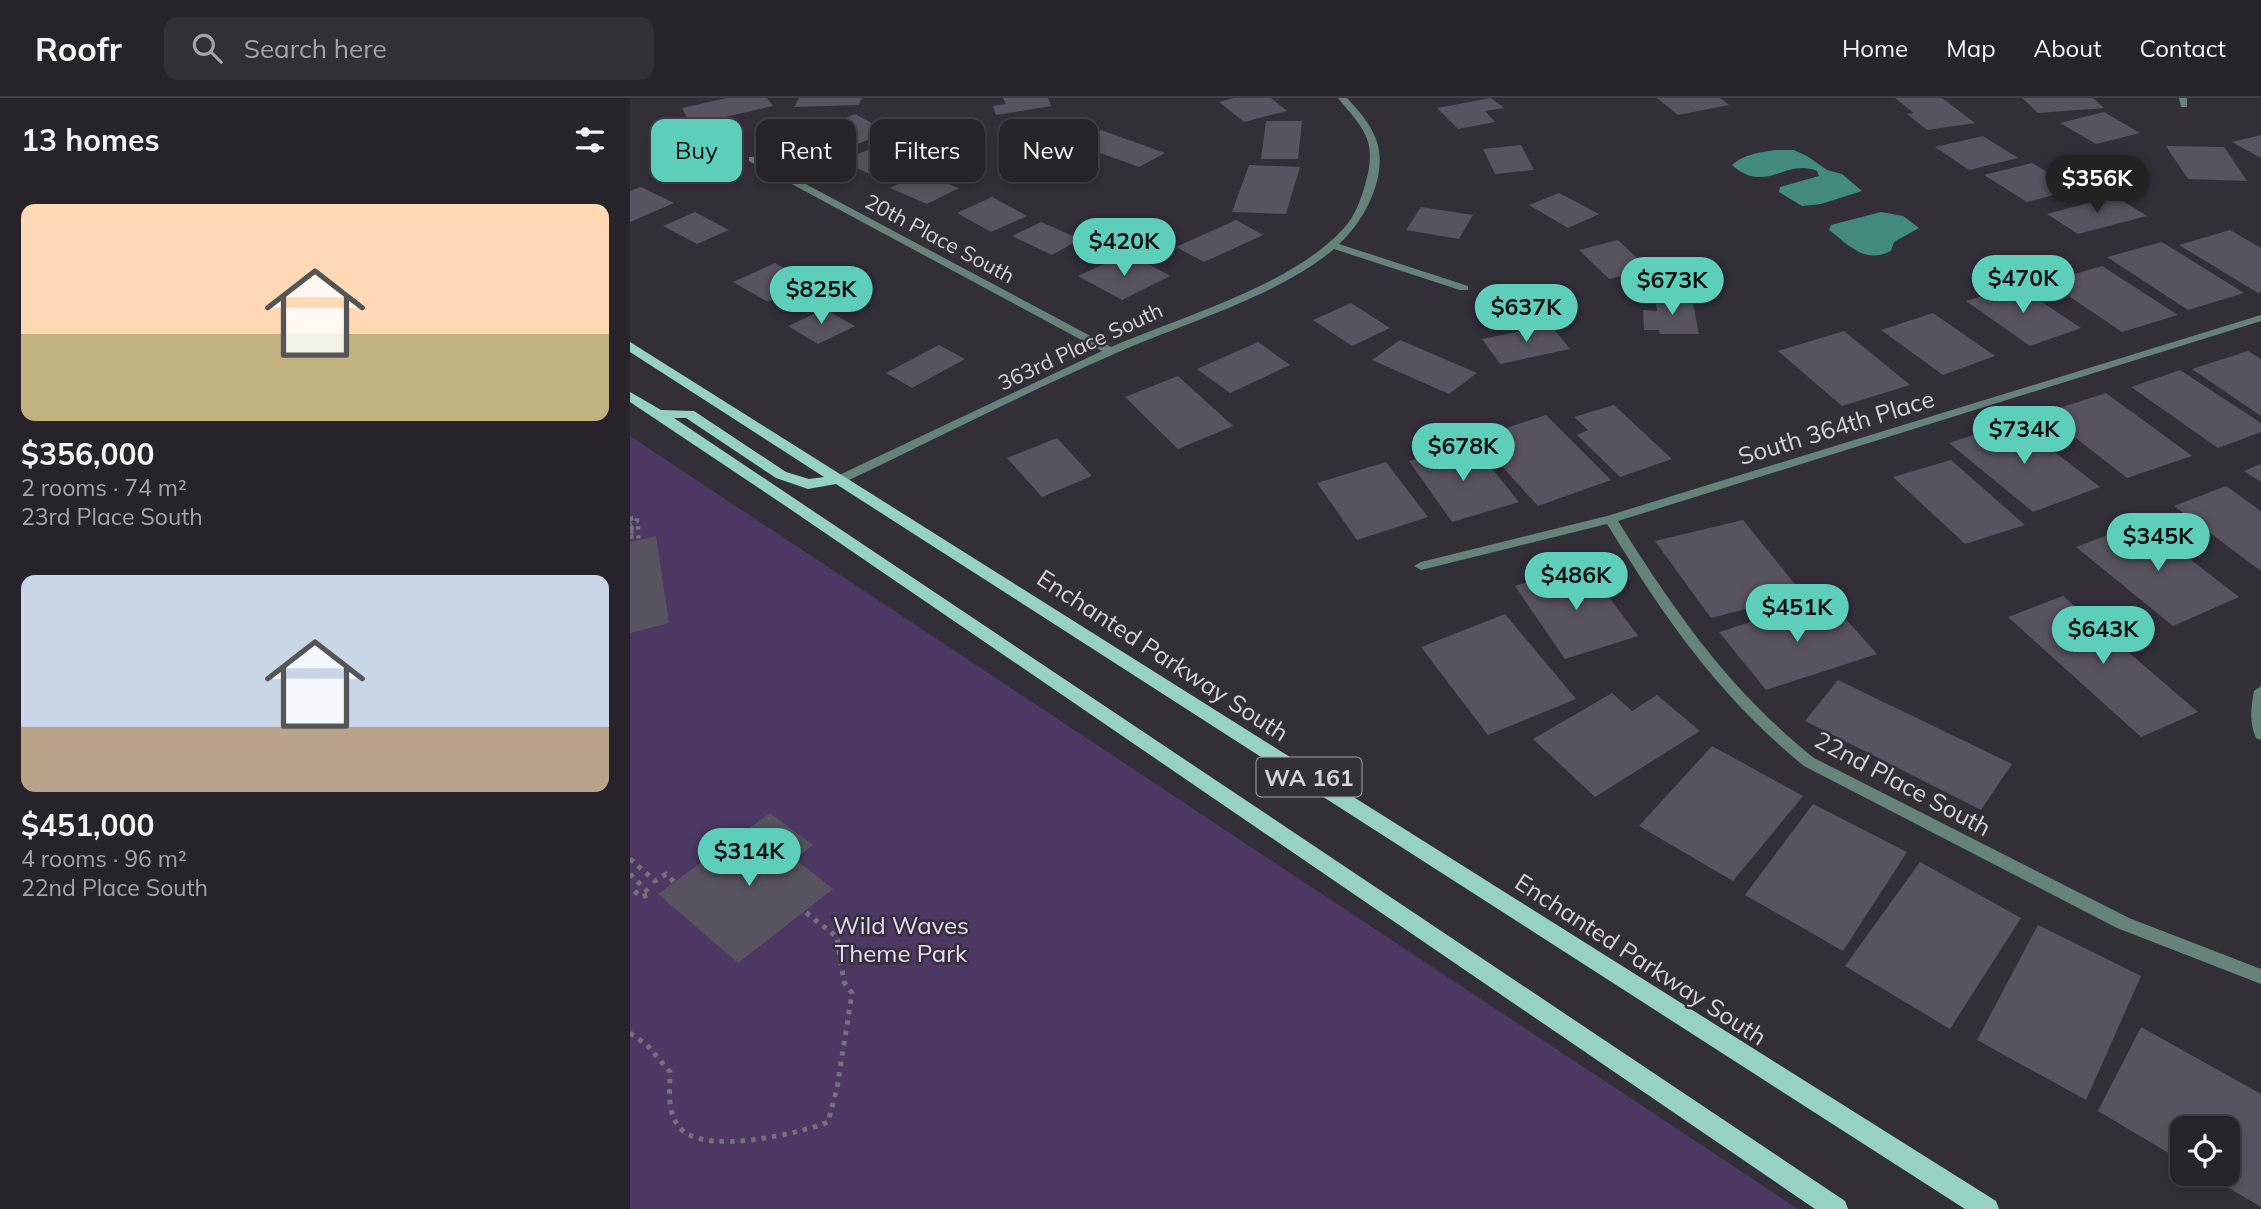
<!DOCTYPE html>
<meta charset="utf-8">
<style>
body{margin:0;font-family:Mulish,sans-serif;background:#322f37;color:#f1f3f6;height:100vh;display:flex;flex-direction:column;font-size:26px;white-space:nowrap}
*{box-sizing:border-box;margin:0}
p{font-size:23px;color:#a4a4a9}
.icon{flex:none;width:38px;height:38px;fill:none;stroke:currentColor;stroke-width:2;stroke-linecap:round;stroke-linejoin:round}
.map{position:relative;flex:1;overflow:hidden}
.details{display:flex;flex-direction:column;background:#26232b;width:630px}
.details>*{flex:none}
.guide{position:absolute;left:21px;top:21px;width:665px;height:63px;display:flex;gap:14px}
.controls{position:absolute;left:1540px;top:1018px;display:grid;gap:14px}
.controls a{display:grid;place-items:center;width:70px;height:70px;border-radius:14px;background:#26232b;box-shadow:0 4px 10px #0003,0 0 0 2px #424047;font-size:35px}
.price{position:absolute;translate:-50% -60px;padding:0 16px;border-radius:24px;background:#5dceb9;color:#111;font-size:23px;line-height:46px;filter:drop-shadow(0 2px 4px #0008)}
.price::after{content:'';position:absolute;left:50%;top:42px;width:21px;height:16px;margin-left:-10px;background:inherit;clip-path:polygon(0 0,100% 0,50% 100%)}
.price.current{background:#222;color:#fff}
ul{padding:0;list-style:none}
li{display:grid;align-content:center;gap:14px;height:371px;padding:0 21px}
li span{display:grid;place-items:center;height:217px;border-radius:14px;color:#555}
li>.icon{margin-inline-start:auto}
span .icon{width:126px;height:126px;fill:#fffc;stroke-width:1}
li b{font-size:30px}
h2{display:flex;justify-content:space-between;align-items:center;height:84px;padding:0 21px;font-size:30px}
.tag{padding:0 24px;border-radius:14px;background:#26232b;box-shadow:0 4px 10px #0003,0 0 0 2px #424047;font-size:24px;line-height:63px}
.tag.current{background:#5dceb9;color:#111}
header{display:flex;align-items:center;gap:42px;box-sizing:border-box;height:98px;padding:0 35px;background:#26232b;border-bottom:2px solid #424047}
header strong{font-size:33px}
nav{display:flex;gap:38px;margin-inline-start:auto;font-size:24px}
.search{width:490px;height:63px;background:#322f37;display:flex;align-items:center;gap:18px;box-sizing:border-box;padding:0 24px;border-radius:14px;color:#a4a4a9;font-size:26px}
main{display:flex;flex:1;min-height:0}
.map>svg:first-child{display:block}
.green{fill:#4c3862}
.water{fill:#428a7c}
.building{fill:#58545f}
.lines{fill:none;stroke-linecap:round;stroke-linejoin:round}
.path-far1{stroke:#747179;stroke-width:4.5;stroke-dasharray:3.5 5;stroke-linecap:butt}
.path{stroke:#747179;stroke-width:5;stroke-dasharray:4.5 6;stroke-linecap:butt}
.street{fill:#65827b;fill-rule:evenodd}
.primary{fill:#95d2c4;fill-rule:evenodd}
.labels{text-anchor:middle;dominant-baseline:central;stroke-width:5;stroke-linejoin:round;paint-order:stroke}
.far-street-label{font-size:21px;fill:#d6d3d9;stroke:#332f39}
.shield{fill:#332f39;stroke:#a5a2a9;stroke-width:2}
.shield-label{font-size:23px;font-weight:bold;fill:#d6d3d9}
.street-label{font-size:24px;fill:#d6d3d9;stroke:#332f39}
.park-label{font-size:24px;fill:#e7dbf9;stroke:#332f39}
</style>
<header>
<strong>Roofr</strong>
<div class="search"><svg class="icon" aria-label="search" viewBox="0 0 24 24"><circle cx="10" cy="10" r="6"/><path d="M15 15l6 6"/></svg>Search here</div>
<nav><a>Home</a><a>Map</a><a>About</a><a>Contact</a></nav>
</header>
<main>
<section class="details">
<h2>13 homes<svg class="icon" aria-label="filters" viewBox="0 0 24 24"><path d="M4 7h16M4 17h16"/><circle cx="9" cy="7" r="2"/><circle cx="15" cy="17" r="2"/></svg></h2>
<ul>
<li><span style="background:linear-gradient(#ffd9b3 60%,#c2b280 0)"><svg class="icon" aria-label="home" viewBox="0 0 24 24"><path d="M3 11l9-7 9 7M6 9v11h12V9"/></svg></span><div><b>$356,000</b><p>2 rooms · 74 m²</p><p>23rd Place South</p></div></li>
<li><span style="background:linear-gradient(#c9d6e8 70%,#b9a48a 0)"><svg class="icon" aria-label="home" viewBox="0 0 24 24"><path d="M3 11l9-7 9 7M6 9v11h12V9"/></svg></span><div><b>$451,000</b><p>4 rooms · 96 m²</p><p>22nd Place South</p></div></li>
</ul>
</section>
<div class="map">
<svg width="1631" height="1111" viewBox="0 0 1631 1111">
<rect width="100%" height="100%" fill="#332f39"/>
<!-- green -->
<polygon class="green" points="0,338 1168,1111 0,1111"/>
<!-- water -->
<g class="water">
<path d="M1146,52h18l13,6 20,14 15,4 20,17 -41,13 -19,2 -23,-14 1,-5 39,-11 -2,-5c-31,-13 -52,24 -85,-6 12,-11 29,-13 44,-15z"/>
<path d="M1251,114l22,4 16,12 -25,14 -3,9c-26,13 -41,-5 -62,-21l2,-5z"/>
</g>
<!-- building -->
<g class="building">
<polygon points="97,0 137,0 143,8 61,27 52,10"/>
<polygon points="169,0 232,0 229,7 164,9"/>
<polygon points="373,0 418,0 421,8 366,17 363,8 376,6"/>
<polygon points="604,0 641,0 657,13 614,24 589,4"/>
<polygon points="861,0 874,10 855,13 865,24 828,31 807,10"/>
<polygon points="1027,0 1090,0 1099,7 1048,17"/>
<polygon points="1265,0 1312,0 1345,25 1297,32 1277,16 1284,15"/>
<polygon points="1392,0 1463,0 1474,10 1408,15"/>
<polygon points="1474,14 1510,35 1466,46 1430,25"/>
<polygon points="225,16 258,34 222,48 188,30"/>
<polygon points="411,23 431,32 452,23 463,28 414,50 382,35"/>
<polygon points="636,23 672,23 668,61 631,61"/>
<polygon points="471,32 535,55 509,69 445,46"/>
<polygon points="1631,37 1631,60 1602,44"/>
<polygon points="1353,38 1388,60 1339,72 1305,49"/>
<polygon points="891,47 904,72 865,76 853,51"/>
<polygon points="247,48 288,66 252,82 212,63"/>
<polygon points="1536,48 1594,49 1617,83 1558,81"/>
<polygon points="1402,65 1445,91 1397,104 1354,77"/>
<polygon points="308,67 332,77 316,85 329,90 297,106 260,90"/>
<polygon points="619,67 670,69 656,116 602,114"/>
<polygon points="11,89 44,105 0,124 0,93"/>
<polygon points="929,95 969,116 938,130 899,107"/>
<polygon points="1485,98 1517,118 1448,136 1417,116"/>
<polygon points="362,99 397,118 361,134 327,115"/>
<polygon points="791,109 843,117 829,141 776,132"/>
<polygon points="65,114 99,132 67,146 33,128"/>
<polygon points="606,122 633,137 574,164 546,149"/>
<polygon points="411,124 450,141 422,157 382,138"/>
<polygon points="1600,132 1631,150 1631,194 1628,195 1549,147"/>
<polygon points="988,142 1019,171 979,181 949,152"/>
<polygon points="1532,144 1614,195 1558,212 1477,159"/>
<polygon points="511,162 540,178 492,202 448,178 480,163 495,170"/>
<polygon points="145,165 179,184 138,204 103,184"/>
<polygon points="1472,168 1548,217 1492,234 1418,184"/>
<polygon points="1386,187 1451,230 1400,248 1336,203"/>
<polygon points="1025,200 1062,200 1069,236 1030,236 1029,232 1014,232 1013,212 1027,213"/>
<polygon points="721,205 760,230 722,248 683,222"/>
<polygon points="194,211 225,228 188,246 158,228"/>
<polygon points="1303,215 1365,258 1313,277 1251,232"/>
<polygon points="921,227 940,251 870,266 852,241"/>
<polygon points="1214,233 1280,287 1212,308 1148,253"/>
<polygon points="770,242 847,275 819,296 742,262"/>
<polygon points="628,244 660,267 600,295 567,271"/>
<polygon points="309,247 335,261 282,290 256,275"/>
<polygon points="1618,253 1631,261 1631,318 1562,271"/>
<polygon points="1550,272 1631,325 1631,334 1588,350 1501,289"/>
<polygon points="548,278 603,328 548,351 495,299"/>
<polygon points="1476,295 1562,358 1497,380 1414,315"/>
<polygon points="984,307 1042,361 990,379 947,337 958,332 944,319"/>
<polygon points="916,317 981,382 908,408 846,340"/>
<polygon points="1385,323 1470,389 1403,414 1319,345"/>
<polygon points="427,340 462,378 412,399 377,360"/>
<polygon points="842,346 889,404 822,424 779,363"/>
<polygon points="1321,362 1395,427 1335,446 1263,379"/>
<polygon points="756,364 798,419 727,442 687,385"/>
<polygon points="1631,366 1631,384 1614,373"/>
<polygon points="1596,388 1631,413 1631,473 1544,408"/>
<polygon points="1113,422 1173,496 1081,520 1025,443"/>
<polygon points="1512,424 1609,499 1543,528 1446,449"/>
<polygon points="26,438 39,525 0,535 0,444"/>
<polygon points="955,467 1008,538 935,561 885,488"/>
<polygon points="1433,498 1568,614 1511,639 1378,519"/>
<polygon points="1197,500 1247,556 1136,592 1089,534"/>
<polygon points="875,516 946,601 858,637 791,549"/>
<polygon points="1208,582 1382,666 1351,712 1175,623"/>
<polygon points="982,595 1002,613 1027,597 1070,633 965,699 903,641"/>
<polygon points="1082,648 1173,698 1103,783 1009,728"/>
<polygon points="1183,706 1277,754 1213,853 1115,797"/>
<polygon points="140,715 183,747 165,761 203,791 108,865 28,796"/>
<polygon points="1290,764 1391,820 1320,931 1215,868"/>
<polygon points="1408,827 1511,878 1456,1002 1347,942"/>
<polygon points="1511,929 1631,996 1631,1109 1575,1076 1598,1076 1598,1031 1552,1031 1552,1063 1468,1013"/>
</g>
<g class="lines">
<!-- path-far1 -->
<g class="path-far1">
<polyline points="0,421 7,419 7,423 0,425"/>
<polyline points="0,430 8,428 8,432 0,434"/>
<polyline points="0,439 8,437 9,442"/>
</g>
<!-- path -->
<g class="path">
<polyline points="0,761 25,783 36,776 45,785"/>
<polyline points="0,776 20,796 12,799 0,790"/>
<path d="M0,935l17,12 23,27c0,20 -4,41 11,57 24,26 118,5 147,-7l9,-34 15,-95 -8,-11 -7,-45 -33,-26"/>
</g>
<!-- street -->
<g class="street">
<path d="M708,0h9c11,12 23,25 29,41 13,36 -11,81 -37,105l129,42v4h-8l-126,-41c-55,47 -153,75 -220,105 -91,40 -179,85 -269,128h-8l-2,-3 2,-3 265,-125 -353,-190v-4h6l356,190c71,-31 181,-61 233,-119 11,-12 17,-29 21,-43 4,-14 7,-29 3,-43 -5,-17 -19,-30 -30,-44z"/>
<polygon points="1549,0 1557,0 1557,9 1551,9"/>
<path d="M1631,217v6l-643,200c57,91 111,169 196,237l315,160 132,51v15l-144,-56 -313,-162c-86,-70 -140,-149 -197,-242l-186,46 -7,-4 7,-4 186,-46z"/>
<path d="M1631,588v54l-5,-2c-7,-15 -5,-31 -2,-47z"/>
</g>
<!-- primary -->
<polygon class="primary" points="0,244 1366,1103 1369,1111 1335,1111 206,386 178,391 146,380 56,320 44,320 1215,1103 1218,1111 1185,1111 160,411 0,304 0,294 31,312 64,313 156,374 179,381 194,379 0,254"/>
</g>
<g class="labels">
<!-- far-street labels -->
<g class="far-street-label">
<text transform="translate(310 140) rotate(28)">20th Place South</text>
<text transform="translate(450 248) rotate(-25)">363rd Place South</text>
</g>
<!-- shield labels -->
<rect class="shield" x="626.5" y="659.5" width="105" height="39" rx="5"/>
<g class="shield-label">
<text x="679" y="679">WA 161</text>
</g>
<!-- street labels -->
<g class="street-label">
<text transform="translate(1206 329) rotate(-17)">South 364th Place</text>
<text transform="translate(533 557) rotate(33)">Enchanted Parkway South</text>
<text transform="translate(1273 685) rotate(28)">22nd Place South</text>
<text transform="translate(1011 861) rotate(33)">Enchanted Parkway South</text>
</g>
<!-- park labels -->
<g class="park-label">
<text x="271" y="827">Wild Waves<tspan x="271" dy="28">Theme Park</tspan></text>
</g>
</g>
</svg>
<div class="controls">
<a><svg class="icon" aria-label="locate" viewBox="0 0 24 24"><circle cx="12" cy="12" r="6"/><path d="M12 2v4M12 18v4M2 12h4M18 12h4"/></svg></a>
</div>
<b class="price current" style="left:1467px;top:117px">$356K</b>
<b class="price" style="left:494px;top:180px">$420K</b>
<b class="price" style="left:1393px;top:217px">$470K</b>
<b class="price" style="left:1042px;top:219px">$673K</b>
<b class="price" style="left:191px;top:228px">$825K</b>
<b class="price" style="left:896px;top:246px">$637K</b>
<b class="price" style="left:1394px;top:368px">$734K</b>
<b class="price" style="left:833px;top:385px">$678K</b>
<b class="price" style="left:1528px;top:475px">$345K</b>
<b class="price" style="left:946px;top:514px">$486K</b>
<b class="price" style="left:1167px;top:546px">$451K</b>
<b class="price" style="left:1473px;top:568px">$643K</b>
<b class="price" style="left:119px;top:790px">$314K</b>
<div class="guide">
<a class="tag current">Buy</a>
<a class="tag">Rent</a>
<a class="tag">Filters</a>
<a class="tag">New</a>
</div>
</div>
</main>
